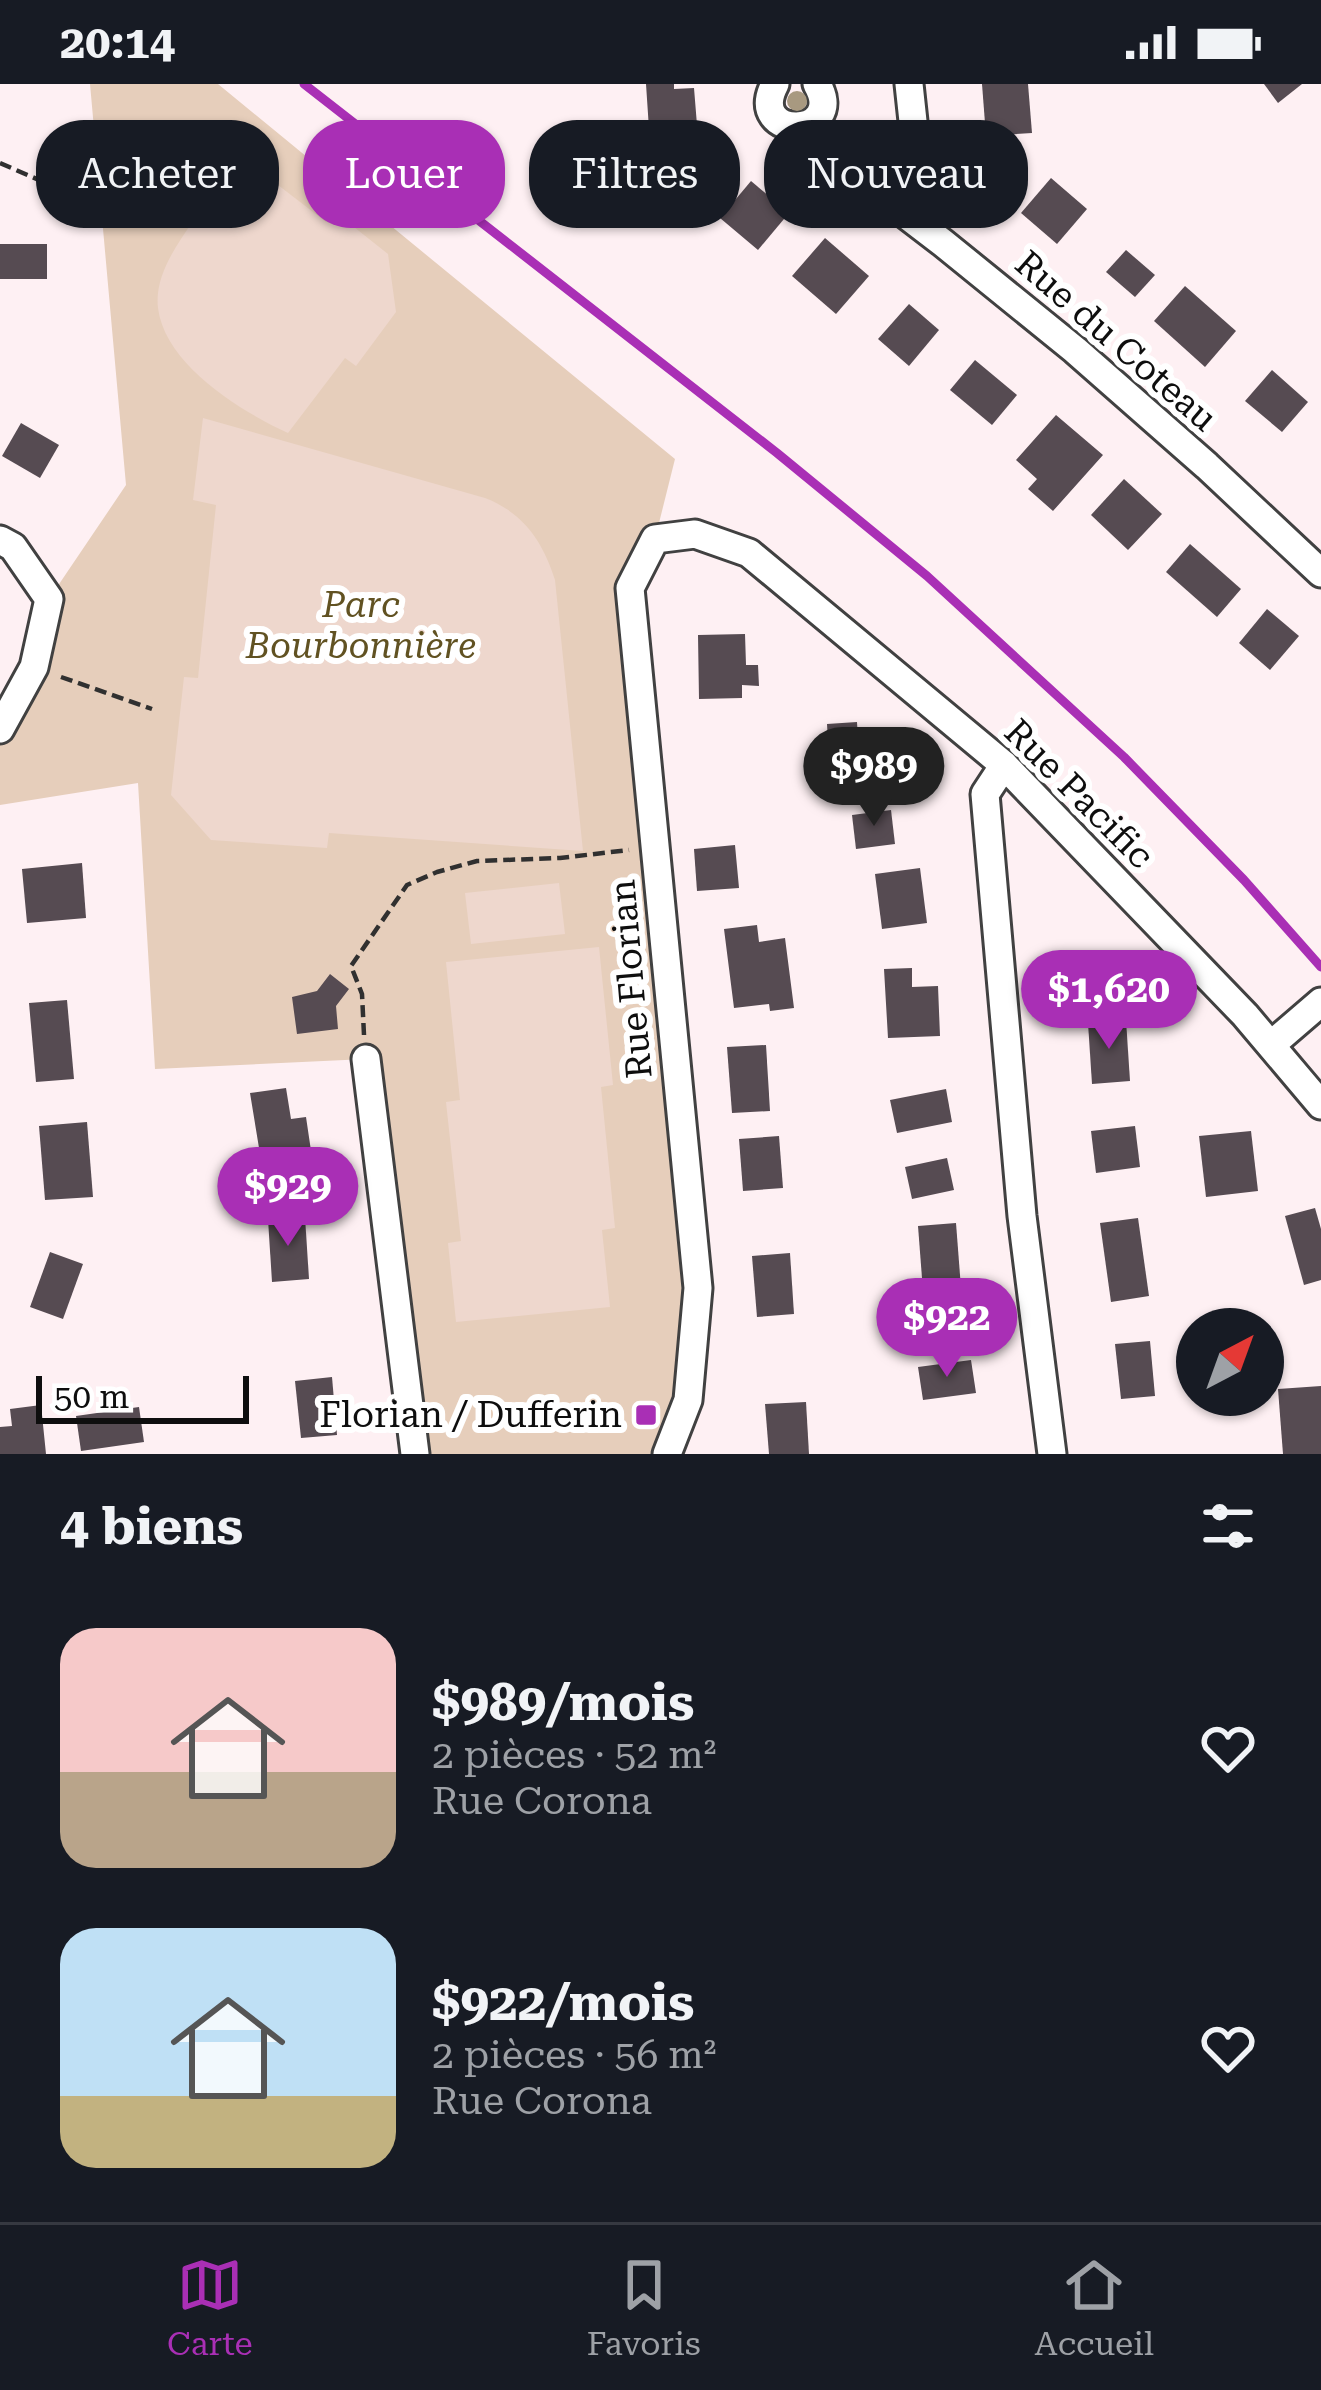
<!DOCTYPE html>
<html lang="fr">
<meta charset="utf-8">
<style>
body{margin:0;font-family:"Roboto Serif",serif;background:#242831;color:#f1f3f6;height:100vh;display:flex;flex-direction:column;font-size:45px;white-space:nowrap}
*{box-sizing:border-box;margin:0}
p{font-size:39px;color:#9ea1a6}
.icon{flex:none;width:66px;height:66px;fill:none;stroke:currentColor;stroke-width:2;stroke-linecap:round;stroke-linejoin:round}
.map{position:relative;height:1370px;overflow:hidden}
.sheet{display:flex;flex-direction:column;background:#171b24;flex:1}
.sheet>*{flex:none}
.top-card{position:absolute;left:36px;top:36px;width:1251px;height:108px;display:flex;gap:24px}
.needle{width:78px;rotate:41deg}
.fabs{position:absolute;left:1176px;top:1224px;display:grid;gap:24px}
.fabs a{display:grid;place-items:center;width:108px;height:108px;border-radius:50%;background:#171b24;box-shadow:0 3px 9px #0004;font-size:60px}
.scale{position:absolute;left:36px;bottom:30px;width:213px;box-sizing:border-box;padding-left:12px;border:6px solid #0e0e0e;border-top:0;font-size:33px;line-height:42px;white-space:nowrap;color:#0e0e0e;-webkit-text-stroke:9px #fff;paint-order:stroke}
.price{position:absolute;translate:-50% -102px;padding:0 27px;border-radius:42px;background:#a92fb5;color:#fff;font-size:39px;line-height:78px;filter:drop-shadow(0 3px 6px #0008)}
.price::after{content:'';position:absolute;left:50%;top:72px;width:36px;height:27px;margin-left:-18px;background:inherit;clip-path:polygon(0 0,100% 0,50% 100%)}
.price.on{background:#222;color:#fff}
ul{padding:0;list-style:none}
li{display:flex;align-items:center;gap:36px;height:300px;padding:0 60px}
li span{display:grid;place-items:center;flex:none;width:336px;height:240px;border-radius:36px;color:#555}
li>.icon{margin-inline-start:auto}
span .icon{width:144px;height:144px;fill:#fffc;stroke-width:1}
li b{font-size:51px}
h2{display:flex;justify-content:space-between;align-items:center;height:144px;padding:0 60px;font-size:51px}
.chip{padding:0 42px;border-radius:48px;background:#171b24;box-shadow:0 3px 9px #0004;font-size:42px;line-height:108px}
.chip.on{background:#a92fb5;color:#fff}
.status{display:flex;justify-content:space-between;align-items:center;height:84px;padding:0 60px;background:#171b24;direction:ltr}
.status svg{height:33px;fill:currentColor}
.menu{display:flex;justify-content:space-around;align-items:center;height:168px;border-top:3px solid #363941;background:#171b24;font-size:33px;color:#9ea1a6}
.menu a{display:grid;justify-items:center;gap:6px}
.menu .on{color:#a92fb5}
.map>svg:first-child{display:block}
.green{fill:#e6cebb}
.pitch{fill:#eed7cd}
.building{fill:#564b52}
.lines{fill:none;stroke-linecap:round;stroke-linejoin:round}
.minor-casing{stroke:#414141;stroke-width:33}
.path{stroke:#303030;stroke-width:4.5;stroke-dasharray:12 6;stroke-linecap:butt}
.minor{stroke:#fff;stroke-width:27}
.rail{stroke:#a92fb5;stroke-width:9}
.tree{fill:#a89980}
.poi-dot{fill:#a92fb5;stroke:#fff;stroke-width:4.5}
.labels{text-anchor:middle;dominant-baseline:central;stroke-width:12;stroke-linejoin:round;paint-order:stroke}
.street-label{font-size:36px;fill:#0e0e0e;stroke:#fff}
.park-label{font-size:36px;font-style:italic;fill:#615222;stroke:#fff}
.poi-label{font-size:36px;fill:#0e0e0e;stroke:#fff;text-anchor:end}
</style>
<div class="status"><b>20:14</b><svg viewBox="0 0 49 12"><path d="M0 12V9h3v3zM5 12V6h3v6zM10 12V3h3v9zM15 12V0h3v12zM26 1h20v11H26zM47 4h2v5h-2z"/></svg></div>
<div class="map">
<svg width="1321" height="1370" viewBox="0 0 1321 1370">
<rect width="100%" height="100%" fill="#fef0f3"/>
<!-- green -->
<polygon class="green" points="90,0 218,0 675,375 655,455 630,504 698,1204 667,1370 415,1370 366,975 155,985 138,699 0,721 0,645 49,515 126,401"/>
<!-- pitch -->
<g class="pitch">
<path d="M252,81l74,57 9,-10 53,42 8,58 -40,54 -11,-8 -57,75c-46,-21 -123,-68 -130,-125 -3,-25 10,-49 23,-69 19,-30 42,-54 71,-74z"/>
<path d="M203,334l282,80c39,15 58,44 70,82l28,271 -254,-18 -2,15 -116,-8 -40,-45 13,-118 14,1 18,-173 -23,-5z"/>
<polygon points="559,799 565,850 471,860 465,809"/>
<polygon points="599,863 613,1001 601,1003 615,1144 602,1146 610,1223 456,1238 448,1159 461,1157 446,1018 460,1016 446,878"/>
</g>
<!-- building -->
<g class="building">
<polygon points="646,0 674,0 674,5 694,4 697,41 649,45"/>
<polygon points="982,0 1028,0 1032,49 986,52"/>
<polygon points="1264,0 1302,0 1278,19"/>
<polygon points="1051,94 1087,125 1057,160 1021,129"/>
<polygon points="751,97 789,129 758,166 720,134"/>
<polygon points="825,154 869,192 836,230 792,192"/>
<rect x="0" y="160" width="47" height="35"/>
<polygon points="1126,166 1155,191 1135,213 1106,188"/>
<polygon points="1185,202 1236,247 1205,283 1154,237"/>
<polygon points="909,220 939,246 909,282 878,255"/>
<polygon points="975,276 1017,311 992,341 950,306"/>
<polygon points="1272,286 1308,318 1282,348 1245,317"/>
<polygon points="1056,331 1103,371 1053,427 1028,405 1037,395 1016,376"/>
<polygon points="21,339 59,361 40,394 2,372"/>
<polygon points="1124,395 1162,430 1128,466 1091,431"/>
<polygon points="1190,460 1241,505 1217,533 1166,488"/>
<polygon points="1267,525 1299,552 1270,586 1239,559"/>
<polygon points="745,550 746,581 758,581 759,602 742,601 742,614 699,615 698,551"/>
<polygon points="857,638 859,673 891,671 893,705 831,708 827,640"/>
<polygon points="891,726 895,760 856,765 852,731"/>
<polygon points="735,761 739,804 697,807 694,765"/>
<polygon points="82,779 86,834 27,839 22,785"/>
<polygon points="920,784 927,839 882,845 875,790"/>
<polygon points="757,841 759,858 785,854 794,924 770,927 769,920 734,924 724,845"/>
<polygon points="912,884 912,903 938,902 940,952 888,954 884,885"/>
<polygon points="330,890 349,905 336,922 338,945 297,950 292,913 317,907"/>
<polygon points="67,916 74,995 36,998 29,919"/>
<polygon points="1126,936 1130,997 1092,1000 1088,939"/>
<polygon points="766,961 770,1027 732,1029 727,963"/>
<polygon points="286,1004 291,1035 306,1033 314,1087 249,1096 245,1072 260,1070 250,1009"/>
<polygon points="946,1005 952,1038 897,1049 890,1016"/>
<polygon points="87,1038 93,1113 45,1116 39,1042"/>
<polygon points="1135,1042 1140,1083 1096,1089 1091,1047"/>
<polygon points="1251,1047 1258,1107 1206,1113 1199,1052"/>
<polygon points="779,1052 783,1104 743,1107 739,1055"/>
<polygon points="947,1074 954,1106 912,1115 905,1083"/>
<polygon points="1315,1124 1321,1145 1321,1196 1304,1201 1285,1132"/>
<polygon points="305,1133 309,1195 272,1198 268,1135"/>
<polygon points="1138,1134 1149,1212 1111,1218 1100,1139"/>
<polygon points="956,1139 961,1204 923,1207 918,1142"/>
<polygon points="50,1168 83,1180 63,1235 30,1223"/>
<polygon points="790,1169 794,1230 757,1233 752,1172"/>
<polygon points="1150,1257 1155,1312 1121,1315 1115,1260"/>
<polygon points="971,1276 976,1309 923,1316 918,1283"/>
<polygon points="332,1293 337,1351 301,1354 295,1297"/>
<polygon points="1321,1302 1321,1370 1283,1370 1278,1305"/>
<polygon points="806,1318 809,1370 769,1370 765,1320"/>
<polygon points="41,1321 46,1370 0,1370 0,1343 12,1342 10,1325"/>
<polygon points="139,1323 144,1358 81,1367 76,1332"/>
</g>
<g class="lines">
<defs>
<g id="minor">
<path d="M775,0c-30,57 73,55 42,0"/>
<polyline points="909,0 915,56"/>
<polyline points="803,43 828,71 943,159 1075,266 1207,382 1321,489"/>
<polyline points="0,456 13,463 49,515 34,583 0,645"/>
<polyline points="1004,681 985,710 1022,1132 1052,1370"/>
<polyline points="1271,961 1321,918"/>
<polyline points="366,975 415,1370"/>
<polyline points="667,1370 688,1316 698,1204 630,504 655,455 695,450 749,469 1004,681 1245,931 1321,1021"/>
</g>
</defs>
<!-- minor casing -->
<use href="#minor" class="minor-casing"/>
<!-- path -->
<g class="path">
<polyline points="0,79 101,123"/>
<polyline points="915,107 920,99 922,84"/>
<polyline points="61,593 152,625"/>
<polyline points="364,951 362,910 351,882 407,801 437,788 477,777 560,774 629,766"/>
</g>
<!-- minor -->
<use href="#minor" class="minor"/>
<!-- rail -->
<polyline class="rail" points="304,0 777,369 927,492 1124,673 1244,796 1321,883"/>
</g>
<!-- trees -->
<circle class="tree" cx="797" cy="17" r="10"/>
<!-- markers -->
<rect class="poi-dot" x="634" y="1319" width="24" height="24" rx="6"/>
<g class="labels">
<!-- street labels -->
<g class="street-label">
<text transform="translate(1116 257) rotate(41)">Rue du Coteau</text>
<text transform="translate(1079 710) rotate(45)">Rue Pacific</text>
<text transform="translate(631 895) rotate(-95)">Rue Florian</text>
</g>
<!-- park labels -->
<g class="park-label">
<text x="361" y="521">Parc<tspan x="361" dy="41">Bourbonnière</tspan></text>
</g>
<!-- poi labels -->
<g class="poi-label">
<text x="622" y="1331">Florian / Dufferin</text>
</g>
</g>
</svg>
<div class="fabs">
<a><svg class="needle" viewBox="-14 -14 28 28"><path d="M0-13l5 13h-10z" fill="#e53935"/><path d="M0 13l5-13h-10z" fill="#9ea1a6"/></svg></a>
</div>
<div class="scale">50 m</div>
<b class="price on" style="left:874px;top:745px">$989</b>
<b class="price" style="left:1109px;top:968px">$1,620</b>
<b class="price" style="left:288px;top:1165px">$929</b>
<b class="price" style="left:947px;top:1296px">$922</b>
<div class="top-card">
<a class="chip">Acheter</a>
<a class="chip on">Louer</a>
<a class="chip">Filtres</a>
<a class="chip">Nouveau</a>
</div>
</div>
<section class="sheet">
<h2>4 biens<svg class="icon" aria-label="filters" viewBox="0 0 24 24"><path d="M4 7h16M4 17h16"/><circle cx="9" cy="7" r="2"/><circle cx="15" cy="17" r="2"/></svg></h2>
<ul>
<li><span style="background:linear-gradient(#f6c9c9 60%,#b9a48a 0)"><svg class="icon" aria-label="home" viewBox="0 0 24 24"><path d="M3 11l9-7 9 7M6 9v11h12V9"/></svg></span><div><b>$989/mois</b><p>2 pièces · 52 m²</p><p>Rue Corona</p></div><svg class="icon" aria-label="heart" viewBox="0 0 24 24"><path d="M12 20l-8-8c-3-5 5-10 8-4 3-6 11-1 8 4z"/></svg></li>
<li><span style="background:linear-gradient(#bfe0f5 70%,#c2b280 0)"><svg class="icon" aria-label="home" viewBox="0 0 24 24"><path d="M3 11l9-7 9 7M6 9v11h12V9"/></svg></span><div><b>$922/mois</b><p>2 pièces · 56 m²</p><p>Rue Corona</p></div><svg class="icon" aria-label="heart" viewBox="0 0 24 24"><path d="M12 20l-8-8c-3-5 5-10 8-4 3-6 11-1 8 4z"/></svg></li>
</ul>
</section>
<nav class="menu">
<a class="on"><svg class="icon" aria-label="map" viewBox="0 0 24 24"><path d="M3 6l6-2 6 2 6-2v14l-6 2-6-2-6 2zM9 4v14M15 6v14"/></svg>Carte</a>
<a><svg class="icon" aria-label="saved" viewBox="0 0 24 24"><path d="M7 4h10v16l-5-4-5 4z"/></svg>Favoris</a>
<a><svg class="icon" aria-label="home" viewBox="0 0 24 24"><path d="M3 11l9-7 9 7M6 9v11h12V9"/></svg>Accueil</a>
</nav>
